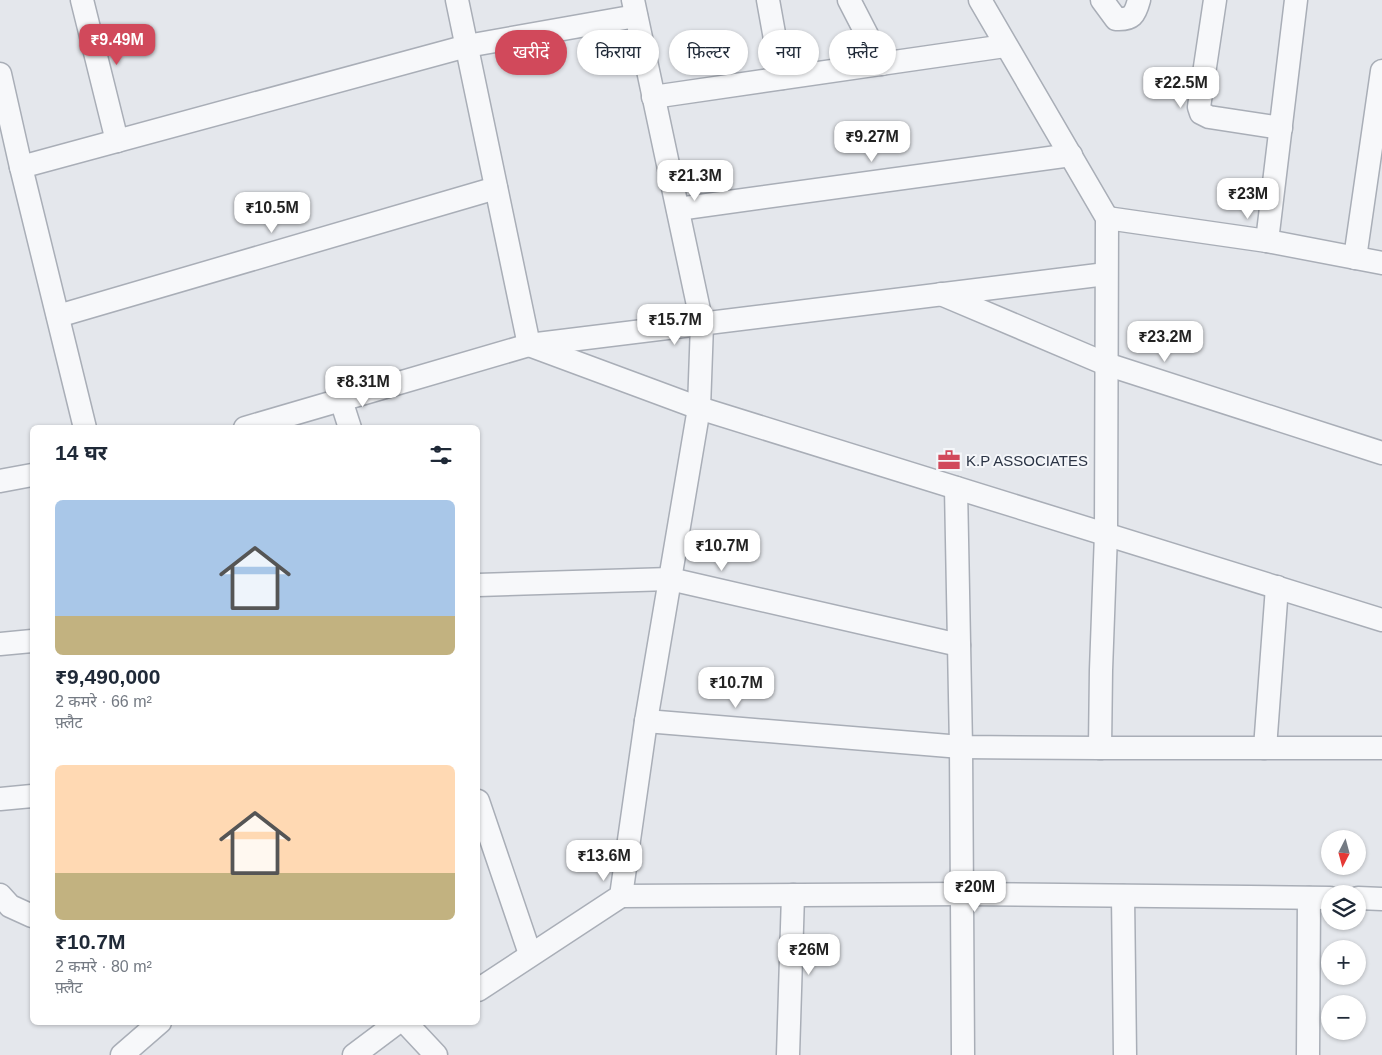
<!DOCTYPE html>
<html lang="hi">
<meta charset="utf-8">
<style>
body{margin:0;font-family:Helvetica,"Noto Sans Devanagari",sans-serif;background:#f6f6f7;color:#1f2937;height:100vh;display:flex;flex-direction:column;font-size:19px;white-space:nowrap}
*{box-sizing:border-box;margin:0}
p{font-size:16px;color:#747a83}
.icon{flex:none;width:28px;height:28px;fill:none;stroke:currentColor;stroke-width:2;stroke-linecap:round;stroke-linejoin:round}
.map{position:relative;flex:1;overflow:hidden}
.drawer{position:absolute;left:30px;top:425px;width:450px;height:600px;display:flex;flex-direction:column;background:#fff;border-radius:8px;box-shadow:0 1px 4px #0004}
.drawer>*{flex:none}
.banner{position:absolute;left:495px;top:30px;width:475px;height:45px;display:flex;gap:10px}
.needle{width:32px;rotate:186deg}
.tools{position:absolute;left:1321px;top:830px;display:grid;gap:10px}
.tools a{display:grid;place-items:center;width:45px;height:45px;border-radius:50%;background:#fff;box-shadow:0 1px 4px #0004;font-size:25px}
.price{position:absolute;translate:-50% -42px;padding:0 11px;border-radius:10px;background:#fff;color:#222;font-size:16px;line-height:32px;filter:drop-shadow(0 1px 2px #0008)}
.price::after{content:'';position:absolute;left:50%;top:30px;width:15px;height:11px;margin-left:-8px;background:inherit;clip-path:polygon(0 0,100% 0,50% 100%)}
.price.on{background:#d1495b;color:#fff}
ul{padding:0;list-style:none}
li{display:grid;align-content:center;gap:10px;height:265px;padding:0 25px}
li span{display:grid;place-items:center;height:155px;border-radius:8px;color:#555}
li>.icon{margin-inline-start:auto}
span .icon{width:90px;height:90px;fill:#fffc;stroke-width:1}
li b{font-size:21px}
h2{display:flex;justify-content:space-between;align-items:center;height:60px;padding:0 25px;font-size:21px}
.chip{padding:0 18px;border-radius:22px;background:#fff;box-shadow:0 1px 4px #0004;font-size:18px;line-height:45px}
.chip.on{background:#d1495b;color:#fff}
.map>svg:first-child{display:block}
.lines{fill:none;stroke-linecap:round;stroke-linejoin:round}
.street-casing{stroke:#a9aeb7;stroke-width:25}
.street{stroke:#f7f8fa;stroke-width:22}
.labels{text-anchor:middle;dominant-baseline:central;stroke-width:4;stroke-linejoin:round;paint-order:stroke}
.poi-label{font-size:15px;fill:#2b3445;stroke:#f4f6f9;text-anchor:start}
</style>
<div class="map">
<svg width="1382" height="1055" viewBox="0 0 1382 1055">
<rect width="100%" height="100%" fill="#e4e7ec"/>
<g class="lines">
<defs>
<g id="street">
<polyline points="82,0 117,141"/>
<polyline points="457,0 529,345 699,408 1382,620"/>
<polyline points="633,0 702,324 699,408 646,721 961,747 1100,748"/>
<polyline points="768,0 782,78"/>
<polyline points="849,0 882,64"/>
<polyline points="980,0 1107,218 1106,534 1101,670 1100,748 1382,748"/>
<path d="M1102,0l14,19c16,1 19,-4 23,-19"/>
<polyline points="1215,0 1199,107 1201,113 1209,117 1281,128"/>
<polyline points="0,74 21,167"/>
<polyline points="653,97 1005,46"/>
<polyline points="678,209 1071,155"/>
<polyline points="1107,218 1267,241 1382,263"/>
<polyline points="1267,241 1296,0"/>
<polyline points="1355,258 1382,71"/>
<polyline points="941,294 1106,364 1382,453"/>
<polyline points="58,316 496,188"/>
<polyline points="341,400 350,428"/>
<polyline points="85,428 21,167 467,46 636,16"/>
<polyline points="245,428 529,345 1106,274"/>
<polyline points="0,481 32,475"/>
<polyline points="956,488 961,747 963,1055"/>
<polyline points="478,585 670,579 959,645"/>
<polyline points="0,644 32,641"/>
<polyline points="1265,748 1277,587"/>
<polyline points="0,799 32,796"/>
<polyline points="478,801 530,954"/>
<polyline points="0,895 10,906 32,916"/>
<polyline points="621,896 962,894 1330,898"/>
<polyline points="1123,896 1125,1055"/>
<polyline points="1358,898 1382,899"/>
<polyline points="478,990 621,896 646,721"/>
<polyline points="405,1022 436,1055"/>
<polyline points="122,1055 160,1022"/>
<polyline points="354,1055 398,1022"/>
<polyline points="788,1055 793,895"/>
<polyline points="1308,1055 1309,898"/>
</g>
</defs>
<!-- street casing -->
<use href="#street" class="street-casing"/>
<!-- street -->
<use href="#street" class="street"/>
</g>
<!-- icons -->
<defs>
<symbol id="office-bare" viewBox="-9 -9 18 18"><path d="M-6-3h4V-5.5h4V-3h4V5H-6ZM-1-4.5V-3h2v-1.5ZM-6 0V1H6V0Z" fill="#d1495b" stroke="#f4f6f9" stroke-width="2.5" paint-order="stroke"/></symbol>
</defs>
<g fill-rule="evenodd">
<use href="#office-bare" x="933" y="444" width="32" height="32"/>
</g>
<g class="labels">
<!-- poi labels -->
<g class="poi-label">
<text x="966" y="460">K.P ASSOCIATES</text>
</g>
</g>
</svg>
<div class="tools">
<a><svg class="needle" viewBox="-14 -14 28 28"><path d="M0-13l5 13h-10z" fill="#e53935"/><path d="M0 13l5-13h-10z" fill="#747a83"/></svg></a>
<a><svg class="icon" aria-label="layers" viewBox="0 0 24 24"><path d="M12 4l9 5-9 5-9-5zM3 14l9 5 9-5"/></svg></a>
<a>+</a>
<a>−</a>
</div>
<b class="price on" style="left:117px;top:66px">₹9.49M</b>
<b class="price" style="left:1181px;top:109px">₹22.5M</b>
<b class="price" style="left:872px;top:163px">₹9.27M</b>
<b class="price" style="left:695px;top:202px">₹21.3M</b>
<b class="price" style="left:1248px;top:220px">₹23M</b>
<b class="price" style="left:272px;top:234px">₹10.5M</b>
<b class="price" style="left:675px;top:346px">₹15.7M</b>
<b class="price" style="left:1165px;top:363px">₹23.2M</b>
<b class="price" style="left:363px;top:408px">₹8.31M</b>
<b class="price" style="left:722px;top:572px">₹10.7M</b>
<b class="price" style="left:736px;top:709px">₹10.7M</b>
<b class="price" style="left:604px;top:882px">₹13.6M</b>
<b class="price" style="left:975px;top:913px">₹20M</b>
<b class="price" style="left:809px;top:976px">₹26M</b>
<div class="banner">
<a class="chip on">खरीदें</a>
<a class="chip">किराया</a>
<a class="chip">फ़िल्टर</a>
<a class="chip">नया</a>
<a class="chip">फ़्लैट</a>
</div>
<section class="drawer">
<h2>14 घर<svg class="icon" aria-label="filters" viewBox="0 0 24 24"><path d="M4 7h16M4 17h16"/><circle cx="9" cy="7" r="2"/><circle cx="15" cy="17" r="2"/></svg></h2>
<ul>
<li><span style="background:linear-gradient(#a9c7e8 75%,#c2b280 0)"><svg class="icon" aria-label="home" viewBox="0 0 24 24"><path d="M3 11l9-7 9 7M6 9v11h12V9"/></svg></span><div><b>₹9,490,000</b><p>2 कमरे · 66 m²</p><p>फ़्लैट</p></div></li>
<li><span style="background:linear-gradient(#ffd9b3 70%,#c2b280 0)"><svg class="icon" aria-label="home" viewBox="0 0 24 24"><path d="M3 11l9-7 9 7M6 9v11h12V9"/></svg></span><div><b>₹10.7M</b><p>2 कमरे · 80 m²</p><p>फ़्लैट</p></div></li>
</ul>
</section>
</div>
